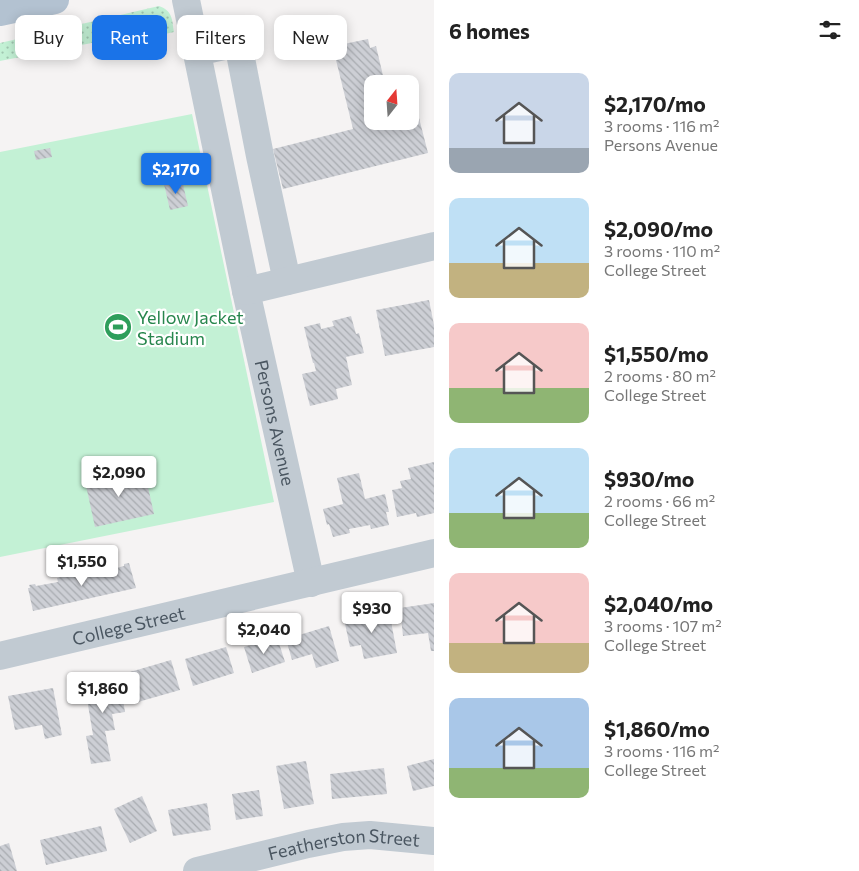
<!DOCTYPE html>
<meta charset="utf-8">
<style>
body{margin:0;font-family:Commissioner,sans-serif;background:#f2f2f2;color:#222;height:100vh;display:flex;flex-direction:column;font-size:19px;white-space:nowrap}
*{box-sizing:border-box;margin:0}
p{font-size:16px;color:#767676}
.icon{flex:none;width:28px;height:28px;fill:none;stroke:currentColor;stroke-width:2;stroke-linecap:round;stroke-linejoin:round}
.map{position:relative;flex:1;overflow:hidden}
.details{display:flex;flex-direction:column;background:#fff;width:425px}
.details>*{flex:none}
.hud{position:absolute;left:15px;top:15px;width:344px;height:45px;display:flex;gap:10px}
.needle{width:32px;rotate:17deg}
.buttons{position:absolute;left:364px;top:75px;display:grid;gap:10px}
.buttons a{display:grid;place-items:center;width:55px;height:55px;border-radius:10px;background:#fff;box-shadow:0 2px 12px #0003;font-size:25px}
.price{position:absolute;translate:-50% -42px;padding:0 11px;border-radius:5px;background:#fff;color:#222;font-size:16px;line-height:32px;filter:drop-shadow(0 1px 2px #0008)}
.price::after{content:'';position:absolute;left:50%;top:30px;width:15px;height:11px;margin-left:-8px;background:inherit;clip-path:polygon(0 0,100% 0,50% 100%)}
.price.on{background:#1a73e8;color:#fff}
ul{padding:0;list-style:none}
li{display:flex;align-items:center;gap:15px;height:125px;padding:0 15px}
li span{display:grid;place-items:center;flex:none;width:140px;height:100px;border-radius:10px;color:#555}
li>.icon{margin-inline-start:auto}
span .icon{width:60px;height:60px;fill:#fffc;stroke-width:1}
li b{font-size:21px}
h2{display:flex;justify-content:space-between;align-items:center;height:60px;padding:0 15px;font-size:21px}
.chip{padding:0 18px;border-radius:10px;background:#fff;box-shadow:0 2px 12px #0003;font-size:18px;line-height:45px}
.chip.on{background:#1a73e8;color:#fff}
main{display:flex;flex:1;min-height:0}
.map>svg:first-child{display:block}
.grass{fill:url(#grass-dots)}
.pitch{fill:#c3f1d5}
.building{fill:url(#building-back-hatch)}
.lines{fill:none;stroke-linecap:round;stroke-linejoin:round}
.minor{stroke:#c1cad2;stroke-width:28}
.major{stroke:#b3c2d1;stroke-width:28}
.labels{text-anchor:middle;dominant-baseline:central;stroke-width:4.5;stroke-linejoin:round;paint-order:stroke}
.leisure-label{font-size:18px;fill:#27864d;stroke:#fff;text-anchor:start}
.street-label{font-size:18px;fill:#4a5661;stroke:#fff}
</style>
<main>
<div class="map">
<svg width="434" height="871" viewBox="0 0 434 871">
<defs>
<pattern id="grass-dots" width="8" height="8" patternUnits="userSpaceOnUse" patternTransform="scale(1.25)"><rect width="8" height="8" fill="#c3f1d5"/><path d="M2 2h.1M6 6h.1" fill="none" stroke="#a0c6b0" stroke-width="1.8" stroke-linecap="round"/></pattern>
<pattern id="building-back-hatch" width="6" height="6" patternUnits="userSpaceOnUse" patternTransform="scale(1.25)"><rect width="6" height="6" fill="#cdcfd5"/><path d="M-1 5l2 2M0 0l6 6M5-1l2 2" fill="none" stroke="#a8abb0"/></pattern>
</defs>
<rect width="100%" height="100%" fill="#f5f3f3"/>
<!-- grass -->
<path class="grass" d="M159,6c14,5 13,14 15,26l-14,3 -2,-5 -158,31v-18z"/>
<!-- pitch -->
<polygon class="pitch" points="192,114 274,502 0,557 0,152"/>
<!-- building -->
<g class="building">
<polygon points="368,39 370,48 376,46 385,84 372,84 372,121 410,121 410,116 418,114 428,153 283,189 273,149 353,129 335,56 342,55 339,45"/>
<polygon points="50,148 52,157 36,160 34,151"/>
<polygon points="174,159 177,177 146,183 142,165"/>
<polygon points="182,180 188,206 170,210 164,184"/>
<polygon points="429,300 434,325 434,347 385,356 376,310"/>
<polygon points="351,316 356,334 359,333 364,353 346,357 352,385 336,389 338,399 310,406 302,374 316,371 314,363 313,363 304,327 320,323 321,329 334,326 332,321"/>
<polygon points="434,462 434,513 417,517 416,513 397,517 392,490 402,488 400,481 411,479 408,468"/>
<polygon points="144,469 154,514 95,527 85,481"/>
<polygon points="359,473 365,499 385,494 389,512 386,512 389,525 371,529 370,525 349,529 350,533 333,537 329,524 327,525 323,509 343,504 337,478"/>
<polygon points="129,563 136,588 33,611 28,588 30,588 29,585 35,584 36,586 58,582 57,578 99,568 100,572 124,566 124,564"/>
<polygon points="434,603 434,651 431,651 428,633 403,636 400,608"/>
<polygon points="389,611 397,653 364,659 361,645 350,647 344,619"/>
<polygon points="329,626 339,661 316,668 312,654 292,660 286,639"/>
<polygon points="277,637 285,662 252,673 244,647"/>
<polygon points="226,647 234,673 193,686 185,659"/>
<polygon points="171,660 180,690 138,702 130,672"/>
<polygon points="119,675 125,712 112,714 115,730 105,731 111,761 91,764 86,736 93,735 84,681"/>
<polygon points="53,688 62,735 45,739 42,725 15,730 8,696"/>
<polygon points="434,759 434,786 413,791 407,766"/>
<polygon points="306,761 314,804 284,809 276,766"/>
<polygon points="384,768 387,794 332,799 330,774"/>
<polygon points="259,790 263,816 236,820 232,794"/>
<polygon points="142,796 157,831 130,843 114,809"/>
<polygon points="207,803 211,830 173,836 168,810"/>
<polygon points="101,826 107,851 46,865 40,840"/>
<polygon points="9,843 17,871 0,871 0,846"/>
</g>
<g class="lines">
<!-- minor -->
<g class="minor">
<path id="s1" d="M186,0l60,291 65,292"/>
<polyline points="196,52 238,43 260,156 287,281"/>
<polyline points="246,291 434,246"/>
<path id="s2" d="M0,656l434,-103"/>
<path id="s3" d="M197,871l111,-27 35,-7 27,-2 64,6"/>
</g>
<!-- major -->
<polyline class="major" points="0,12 55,0"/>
</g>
<!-- icons -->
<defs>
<symbol id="stadium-disc" viewBox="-11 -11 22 22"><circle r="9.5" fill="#2e9e5b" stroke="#fff"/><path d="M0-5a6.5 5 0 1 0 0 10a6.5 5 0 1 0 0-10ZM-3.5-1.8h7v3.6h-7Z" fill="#fff"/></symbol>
</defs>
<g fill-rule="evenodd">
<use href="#stadium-disc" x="102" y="311" width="32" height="32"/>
</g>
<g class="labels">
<!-- leisure labels -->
<g class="leisure-label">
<text x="137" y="317">Yellow Jacket<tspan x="137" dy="21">Stadium</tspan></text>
</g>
<!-- street labels -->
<g class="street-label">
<text stroke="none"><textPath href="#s1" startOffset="432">Persons Avenue</textPath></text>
<text stroke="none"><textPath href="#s2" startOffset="132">College Street</textPath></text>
<text stroke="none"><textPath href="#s3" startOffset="150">Featherston Street</textPath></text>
</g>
</g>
</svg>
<div class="buttons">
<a><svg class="needle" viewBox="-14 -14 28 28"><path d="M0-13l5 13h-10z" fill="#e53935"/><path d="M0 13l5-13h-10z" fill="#767676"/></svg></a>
</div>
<b class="price on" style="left:176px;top:195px">$2,170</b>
<b class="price" style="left:119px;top:498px">$2,090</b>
<b class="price" style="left:82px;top:587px">$1,550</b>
<b class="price" style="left:372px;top:634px">$930</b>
<b class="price" style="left:264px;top:655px">$2,040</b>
<b class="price" style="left:103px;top:714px">$1,860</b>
<div class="hud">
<a class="chip">Buy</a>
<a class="chip on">Rent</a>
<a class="chip">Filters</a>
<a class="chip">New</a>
</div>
</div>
<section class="details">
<h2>6 homes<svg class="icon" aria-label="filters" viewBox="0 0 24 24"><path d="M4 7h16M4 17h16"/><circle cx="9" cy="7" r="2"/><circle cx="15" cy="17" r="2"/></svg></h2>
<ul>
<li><span style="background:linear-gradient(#c9d6e8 75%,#9aa5b1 0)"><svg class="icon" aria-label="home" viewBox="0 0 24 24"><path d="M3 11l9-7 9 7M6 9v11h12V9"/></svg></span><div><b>$2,170/mo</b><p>3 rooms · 116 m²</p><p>Persons Avenue</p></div></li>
<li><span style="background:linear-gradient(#bfe0f5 65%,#c2b280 0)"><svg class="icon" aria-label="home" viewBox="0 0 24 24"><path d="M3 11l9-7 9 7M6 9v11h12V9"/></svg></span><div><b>$2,090/mo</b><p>3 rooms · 110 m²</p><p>College Street</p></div></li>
<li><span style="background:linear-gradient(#f6c9c9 65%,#8fb573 0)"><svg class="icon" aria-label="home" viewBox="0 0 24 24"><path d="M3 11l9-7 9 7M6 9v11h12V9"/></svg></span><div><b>$1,550/mo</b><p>2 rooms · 80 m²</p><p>College Street</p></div></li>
<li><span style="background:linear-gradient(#bfe0f5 65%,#8fb573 0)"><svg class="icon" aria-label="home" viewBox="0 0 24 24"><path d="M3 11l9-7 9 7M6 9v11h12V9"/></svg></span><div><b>$930/mo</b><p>2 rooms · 66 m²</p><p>College Street</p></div></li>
<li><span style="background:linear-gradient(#f6c9c9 70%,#c2b280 0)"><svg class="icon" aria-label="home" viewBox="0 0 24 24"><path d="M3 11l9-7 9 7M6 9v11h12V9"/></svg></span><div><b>$2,040/mo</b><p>3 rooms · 107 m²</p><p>College Street</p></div></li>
<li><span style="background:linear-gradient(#a9c7e8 70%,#8fb573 0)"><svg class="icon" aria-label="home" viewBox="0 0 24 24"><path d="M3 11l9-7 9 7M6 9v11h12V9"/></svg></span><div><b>$1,860/mo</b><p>3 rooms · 116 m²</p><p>College Street</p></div></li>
</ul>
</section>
</main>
